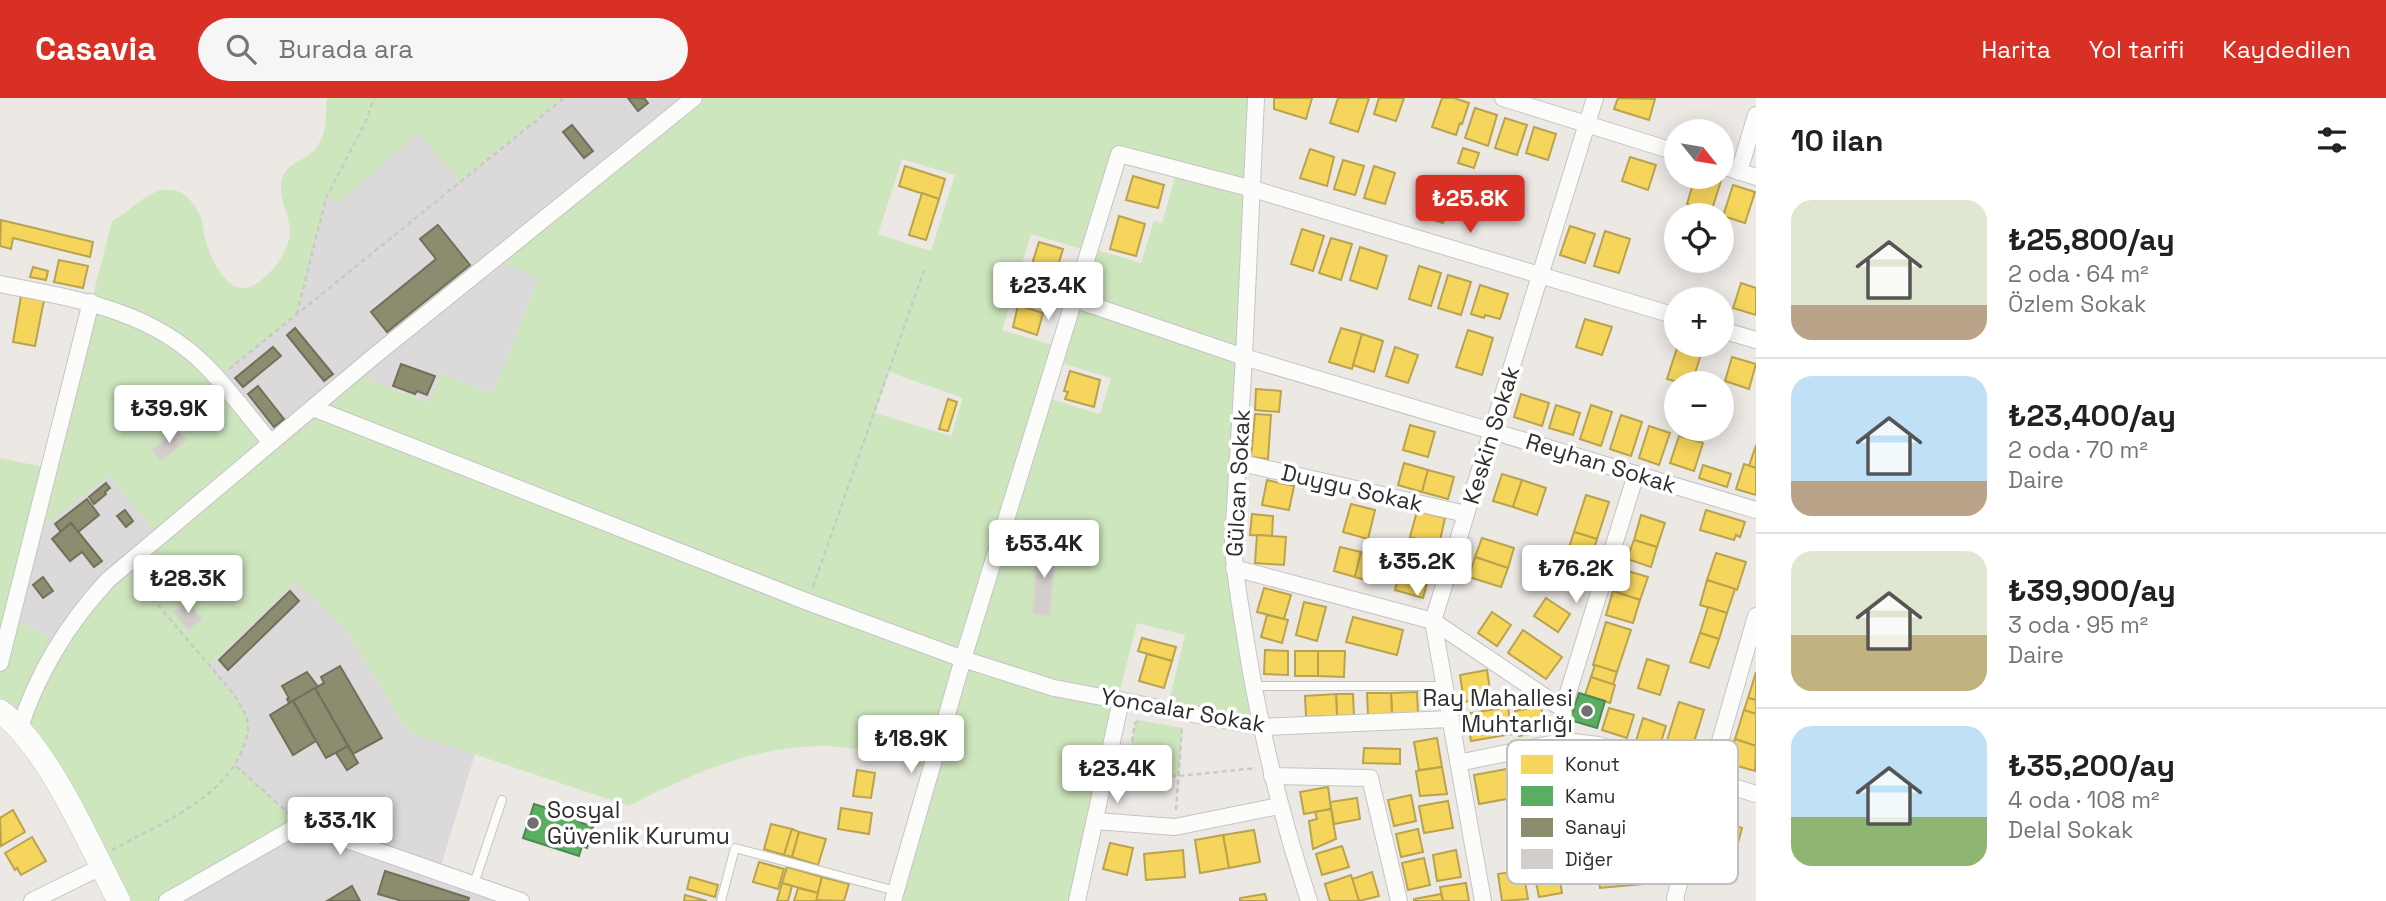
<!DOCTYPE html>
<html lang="tr">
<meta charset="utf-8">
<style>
body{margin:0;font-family:"Space Grotesk",sans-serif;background:#f6f6f6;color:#202124;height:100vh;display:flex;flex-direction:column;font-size:26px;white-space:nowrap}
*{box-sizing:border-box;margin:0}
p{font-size:23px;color:#757577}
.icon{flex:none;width:38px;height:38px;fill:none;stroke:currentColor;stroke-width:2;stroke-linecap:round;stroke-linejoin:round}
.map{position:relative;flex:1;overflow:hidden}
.drawer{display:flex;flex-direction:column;background:#fff;width:630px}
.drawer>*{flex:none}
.needle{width:46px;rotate:120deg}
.buttons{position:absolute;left:1664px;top:21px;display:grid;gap:14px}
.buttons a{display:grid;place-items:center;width:70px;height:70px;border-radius:50%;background:#fff;box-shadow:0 4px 18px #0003;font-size:35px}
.price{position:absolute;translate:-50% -60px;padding:0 16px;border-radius:7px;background:#fff;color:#222;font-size:23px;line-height:46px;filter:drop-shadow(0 2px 4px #0008)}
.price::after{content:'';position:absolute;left:50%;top:42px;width:21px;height:16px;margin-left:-10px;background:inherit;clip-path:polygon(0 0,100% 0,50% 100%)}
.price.active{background:#d93025;color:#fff}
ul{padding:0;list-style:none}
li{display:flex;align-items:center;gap:21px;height:175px;padding:0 35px}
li+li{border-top:2px solid #e0e0e0}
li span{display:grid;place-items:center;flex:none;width:196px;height:140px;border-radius:21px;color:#555}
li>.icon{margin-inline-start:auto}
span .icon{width:84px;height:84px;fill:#fffc;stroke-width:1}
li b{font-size:30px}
h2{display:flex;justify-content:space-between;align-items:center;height:84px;padding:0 35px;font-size:30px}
header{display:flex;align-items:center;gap:42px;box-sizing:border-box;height:98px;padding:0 35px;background:#d93025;color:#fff}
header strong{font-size:33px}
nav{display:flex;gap:38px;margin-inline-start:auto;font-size:24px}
.search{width:490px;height:63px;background:#f6f6f6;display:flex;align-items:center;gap:18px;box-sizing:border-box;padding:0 24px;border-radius:38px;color:#757577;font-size:26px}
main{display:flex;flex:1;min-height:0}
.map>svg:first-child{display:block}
.industrial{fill:#dcd9db}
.green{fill:#cee6be;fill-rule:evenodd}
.homes{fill:#f6d55c;stroke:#baa34e;stroke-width:2}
.public{fill:#5aae61;stroke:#4d8852;stroke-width:2}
.industry{fill:#8c8c6e;stroke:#70705b;stroke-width:2}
.building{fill:#d1cecb;stroke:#d7d4d0;stroke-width:2}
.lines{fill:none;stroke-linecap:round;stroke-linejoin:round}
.lane-casing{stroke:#c5c4c5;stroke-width:10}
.street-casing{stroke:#c5c4c5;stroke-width:18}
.secondary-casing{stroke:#c5c4c5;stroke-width:24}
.path{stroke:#c9c9c8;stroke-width:2.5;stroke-dasharray:5 3.5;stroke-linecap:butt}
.lane{stroke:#fcfcfb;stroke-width:8}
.street{stroke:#fcfcfb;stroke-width:16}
.secondary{stroke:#fcfcfb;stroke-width:23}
.poi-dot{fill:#706f6e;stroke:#fff;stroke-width:2.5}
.labels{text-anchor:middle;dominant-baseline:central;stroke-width:7;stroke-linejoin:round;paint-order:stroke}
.street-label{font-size:23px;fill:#2e2e2e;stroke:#fff}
.poi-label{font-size:23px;fill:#2e2e2e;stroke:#fff;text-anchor:end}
.key{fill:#fff;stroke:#c0c0c0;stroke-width:2}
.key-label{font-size:19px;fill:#2e2e2e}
</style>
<header>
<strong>Casavia</strong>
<div class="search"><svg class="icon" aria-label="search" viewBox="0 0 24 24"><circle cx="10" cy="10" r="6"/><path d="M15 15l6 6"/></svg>Burada ara</div>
<nav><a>Harita</a><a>Yol tarifi</a><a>Kaydedilen</a></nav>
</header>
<main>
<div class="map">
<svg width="1756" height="803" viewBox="0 0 1756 803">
<rect width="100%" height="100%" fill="#ece8e4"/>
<!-- industrial -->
<g class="industrial">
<polygon points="564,0 694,0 495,161 538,181 493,295 441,275 430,305 353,276 271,345 217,280 297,216 326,100 340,103 418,34 461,83"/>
<polygon points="109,377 158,439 60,544 11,520 32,438"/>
<polygon points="294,483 318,503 348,534 408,634 475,656 439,774 521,803 119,803 249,630 244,612 232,594 208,568"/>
</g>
<!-- green -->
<g class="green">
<path d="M327,0h237l-104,83 -42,-48 -78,69 -14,-3 -29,115 -79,64 53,64 82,-68 76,29 12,-30 52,20 45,-114 -44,-20 200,-161h562l-23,443 28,186 -94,-18 18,-74 -48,-12 -19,76 -41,202h-184l38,-131c-33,-10 -69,-23 -104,-24 -71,-1 -137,28 -198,60l-221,-74 -60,-100 -30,-31 -24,-19 -86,84c14,16 42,39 41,63 -1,12 -9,26 -14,36l66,59 -134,77h-48l-119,-190v-253l49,10 63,-247c22,-10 38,-38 65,-30 10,3 18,14 22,22 5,10 4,22 8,32 6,19 24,55 49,39 14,-9 26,-24 32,-41 7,-22 -9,-38 -7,-57 2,-25 22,-22 34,-37 13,-15 10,-33 12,-51zM1119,56l58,16 -15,53 -8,-2 -13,42 -51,-15zM902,61l53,16 -24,76 -53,-17zM1031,136l58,17 -30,96 -57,-17zM1055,263l56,17 -11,36 -56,-17zM889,274l74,26 -12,38 -76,-23zM109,377l49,62 -98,105 -49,-24 21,-82z"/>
<polygon points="1139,622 1182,630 1179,678 1127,678 1135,625"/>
</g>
<!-- homes -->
<g class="homes">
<polygon points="1274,0 1312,0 1306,21 1274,11"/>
<polygon points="1338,0 1369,0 1358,34 1330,25"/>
<polygon points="1379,0 1404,0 1396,23 1374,16"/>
<polygon points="1442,0 1454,0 1469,5 1462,26 1460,25 1456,37 1432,29"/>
<polygon points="1618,0 1655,1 1649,22 1614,11"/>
<polygon points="1475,10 1497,17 1488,48 1465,40"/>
<polygon points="1505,20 1527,27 1517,57 1495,50"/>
<polygon points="1534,29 1556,36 1548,62 1526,55"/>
<polygon points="1463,50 1479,55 1474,70 1458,65"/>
<polygon points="1310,51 1334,59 1327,88 1300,80"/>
<polygon points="1630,59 1656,67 1648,92 1622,83"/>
<polygon points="1343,62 1364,68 1355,97 1334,91"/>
<polygon points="905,68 945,81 939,101 899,88"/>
<polygon points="1374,68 1395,75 1385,106 1364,100"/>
<polygon points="1133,78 1164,87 1158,110 1126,102"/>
<polygon points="1695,79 1706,79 1721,83 1711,114 1687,106"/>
<polygon points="1432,85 1454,92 1443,125 1422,118"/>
<polygon points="1733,87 1755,94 1745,125 1723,118"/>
<polygon points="922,95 939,101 926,142 909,137"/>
<polygon points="1119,118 1145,126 1136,158 1110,151"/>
<polygon points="1,122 93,144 90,159 13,140 11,151 0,148"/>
<polygon points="1570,128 1595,136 1585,165 1560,157"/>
<polygon points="1302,131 1324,138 1313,173 1291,166"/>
<polygon points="1605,133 1630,141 1619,175 1594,168"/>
<polygon points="1331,140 1352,146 1341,182 1319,175"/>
<polygon points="1039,144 1063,151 1056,174 1032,166"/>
<polygon points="1360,149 1387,158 1377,191 1350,182"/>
<polygon points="59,162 88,168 83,190 54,184"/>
<polygon points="1419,168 1441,175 1431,208 1409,201"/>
<polygon points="33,169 48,173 46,182 30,179"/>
<polygon points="1448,177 1471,184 1461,217 1438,210"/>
<polygon points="1741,185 1756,190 1756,217 1733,210"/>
<polygon points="1480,187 1508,196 1500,221 1485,217 1484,220 1471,216"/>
<polygon points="21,198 44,202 35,248 13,244"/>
<polygon points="1018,207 1043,215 1037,237 1013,229"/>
<polygon points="1585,221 1612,229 1602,257 1576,249"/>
<polygon points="1341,230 1362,236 1352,271 1329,264"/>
<polygon points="1468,232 1493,240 1482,277 1456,269"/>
<polygon points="1362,236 1383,243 1374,274 1353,267"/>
<polygon points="1678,247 1694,247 1703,250 1692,285 1682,285 1667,281"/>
<polygon points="1395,249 1418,257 1408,285 1386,278"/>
<polygon points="1732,259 1756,266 1749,291 1725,283"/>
<polygon points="1070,273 1100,282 1094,309 1065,301 1068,294 1064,293"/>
<polygon points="1256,291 1281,293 1279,314 1255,312"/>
<polygon points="1521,296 1549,305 1542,328 1514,319"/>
<polygon points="948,301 957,304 948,333 939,331"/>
<polygon points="1556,307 1580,315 1573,337 1549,330"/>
<polygon points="1591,307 1612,314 1601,348 1580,341"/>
<polygon points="1255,316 1271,317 1268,361 1251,359"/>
<polygon points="1621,317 1642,324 1631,358 1610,351"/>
<polygon points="1410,327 1435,334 1428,359 1403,352"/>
<polygon points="1649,328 1670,335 1659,367 1639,360"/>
<polygon points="1679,338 1703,345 1694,373 1670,365"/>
<polygon points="1756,347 1756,370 1749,368"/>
<polygon points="1404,365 1428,372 1422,394 1398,387"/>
<polygon points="1744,366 1756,370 1756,397 1736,391"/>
<polygon points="1703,367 1731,376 1727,389 1699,380"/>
<polygon points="1428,372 1454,379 1448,401 1422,394"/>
<polygon points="1502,376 1522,382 1513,409 1493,403"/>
<polygon points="1267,382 1294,388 1289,412 1262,407"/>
<polygon points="1522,382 1546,390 1537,417 1513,409"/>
<polygon points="1586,397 1609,404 1597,441 1574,434"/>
<polygon points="1351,406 1375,412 1368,441 1343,434"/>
<polygon points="1706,412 1745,424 1740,439 1736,437 1734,442 1700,432"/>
<polygon points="1417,413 1445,420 1439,447 1410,439"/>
<polygon points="1252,416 1273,418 1272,438 1250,437"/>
<polygon points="1641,417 1665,425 1657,449 1634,442"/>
<polygon points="1574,434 1597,441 1589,466 1566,459"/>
<polygon points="1257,437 1286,439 1284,467 1255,465"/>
<polygon points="1482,440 1514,450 1508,470 1475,459"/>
<polygon points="1634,442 1657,449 1651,469 1627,461"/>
<polygon points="1340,449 1361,454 1355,479 1334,473"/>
<polygon points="1407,449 1435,456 1423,500 1395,492"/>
<polygon points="1361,454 1378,459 1372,484 1355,479"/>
<polygon points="1716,455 1746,464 1737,492 1707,482"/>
<polygon points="1475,459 1508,470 1501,489 1469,479"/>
<polygon points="1621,471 1648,479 1640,502 1613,493"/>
<polygon points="1707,482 1735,491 1727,515 1700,507"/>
<polygon points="1264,490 1291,497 1284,521 1257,514"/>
<polygon points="1613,493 1640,502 1633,525 1606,517"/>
<polygon points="1546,500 1570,516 1558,534 1534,518"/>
<polygon points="1304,504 1326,509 1317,543 1296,537"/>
<polygon points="1708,509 1727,515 1719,541 1700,535"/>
<polygon points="1492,514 1511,527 1497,548 1478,535"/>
<polygon points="1267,517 1288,522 1282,545 1261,539"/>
<polygon points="1353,519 1403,532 1397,557 1346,544"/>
<polygon points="1606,524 1631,532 1617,574 1593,567"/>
<polygon points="1523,532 1562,559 1546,581 1508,555"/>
<polygon points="1700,535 1719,541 1709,570 1690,564"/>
<polygon points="1142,540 1176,549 1172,563 1138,553"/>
<polygon points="1265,552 1288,553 1288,577 1264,576"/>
<rect x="1295" y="553" width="23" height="25"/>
<polygon points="1318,553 1345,553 1344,579 1318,578"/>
<polygon points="1147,556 1172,563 1164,590 1139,583"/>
<polygon points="1647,561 1669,568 1660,597 1638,590"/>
<polygon points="1595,567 1617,574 1613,587 1591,579"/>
<polygon points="1487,572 1491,599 1464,604 1460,577"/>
<polygon points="1756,574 1756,602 1748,600"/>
<polygon points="1591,579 1615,587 1610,605 1585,597"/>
<polygon points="1417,594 1418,615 1392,616 1391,595"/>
<polygon points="1367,595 1391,595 1392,616 1368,617"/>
<polygon points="1336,596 1353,596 1354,617 1337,618"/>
<polygon points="1336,596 1337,618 1306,619 1305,598"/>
<polygon points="1748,600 1756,602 1756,616 1744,612"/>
<polygon points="1679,604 1704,612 1689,660 1664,652"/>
<polygon points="1541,608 1545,633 1519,638 1515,613"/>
<polygon points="1508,609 1512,636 1471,643 1466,616"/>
<polygon points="1609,610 1634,617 1627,640 1602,632"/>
<polygon points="1744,612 1756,616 1756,648 1735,641"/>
<polygon points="1643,620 1666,628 1659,650 1636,643"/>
<polygon points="1437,640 1442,669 1419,672 1414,644"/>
<polygon points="1735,641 1756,648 1755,673 1727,665"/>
<polygon points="1364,650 1400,651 1400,666 1363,665"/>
<polygon points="1523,668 1528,697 1479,706 1474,677"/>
<polygon points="1442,669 1447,696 1420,698 1416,673"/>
<polygon points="857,672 875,675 871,700 853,698"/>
<polygon points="1328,689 1331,711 1304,716 1300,694"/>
<polygon points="1411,697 1416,723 1394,728 1388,702"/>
<polygon points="1357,700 1360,721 1334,726 1330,704"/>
<polygon points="1448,703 1453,730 1424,735 1419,708"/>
<polygon points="841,710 872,715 869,736 838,731"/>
<polygon points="1331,711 1336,741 1313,751 1309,723 1317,721 1315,714"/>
<polygon points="13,712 25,734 1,748 0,720"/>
<polygon points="1715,722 1742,730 1729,780 1701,773"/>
<polygon points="771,726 792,731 784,757 764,751"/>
<polygon points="792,731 799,734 792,759 784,757"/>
<polygon points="1418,731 1423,754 1401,759 1396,736"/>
<polygon points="1254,732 1260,764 1229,770 1223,737"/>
<polygon points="799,734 826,741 818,767 792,759"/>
<polygon points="1223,737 1229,770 1200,775 1195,742"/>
<polygon points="32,739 46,763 21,777 17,770 15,772 5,755"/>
<polygon points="1110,745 1133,750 1127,777 1103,771"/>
<polygon points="1342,748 1349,769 1322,777 1316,756"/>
<polygon points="1183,752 1185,779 1146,782 1144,756"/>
<polygon points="1456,752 1461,779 1437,783 1433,757"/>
<polygon points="1424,760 1430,787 1408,792 1402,765"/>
<polygon points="759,764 784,771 778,791 753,784"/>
<polygon points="1651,764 1654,785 1600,790 1598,769"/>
<polygon points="1557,766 1562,795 1539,799 1533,770"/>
<polygon points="787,769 822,779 818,795 782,785"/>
<polygon points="1523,772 1528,801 1502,803 1498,776"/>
<polygon points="1372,774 1379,798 1359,803 1352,781"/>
<polygon points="1351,777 1359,803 1330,803 1325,786"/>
<polygon points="690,779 718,787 715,799 687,791"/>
<polygon points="822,779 849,786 844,803 816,802"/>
<polygon points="782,785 792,788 788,803 777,803"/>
<polygon points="1466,785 1469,803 1443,803 1440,789"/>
<polygon points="798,790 818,795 816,803 794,803"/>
<polygon points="1265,796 1267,803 1240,803 1240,800"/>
<polygon points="1441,796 1443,803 1414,803 1414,801"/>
<polygon points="685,797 707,803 684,803"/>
</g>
<!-- public -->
<g class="public">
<polygon points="1579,595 1605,603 1597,630 1570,622"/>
<polygon points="534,706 580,721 579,724 593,729 587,750 582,748 579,758 523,740"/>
</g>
<!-- industry -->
<g class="industry">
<polygon points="628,0 644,0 648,5 638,13"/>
<polygon points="572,27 593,53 584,60 563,34"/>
<polygon points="438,127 470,167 387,234 371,214 436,161 420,141"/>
<polygon points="295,230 333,276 324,283 287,237"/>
<polygon points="273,249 281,258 243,289 235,280"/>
<polygon points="401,266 435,278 427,297 417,293 415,296 393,288"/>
<polygon points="258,288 284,321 274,329 248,296"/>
<polygon points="106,385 110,390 105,394 106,396 94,406 89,399"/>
<polygon points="87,401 99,417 78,434 71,425 61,434 55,426"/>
<polygon points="125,412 133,423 126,429 117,418"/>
<polygon points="71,425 102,463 94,469 82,454 70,463 52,441"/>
<polygon points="43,479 53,493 43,500 33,487"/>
<polygon points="290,493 299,503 228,572 219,562"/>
<polygon points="340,568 382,640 353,656 315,590 324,585 321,579"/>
<polygon points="307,574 318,589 289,605 287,601 289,600 282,588"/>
<polygon points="315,590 348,648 326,660 293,603"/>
<polygon points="293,603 316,643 293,657 270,617"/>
<polygon points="348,648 358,665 347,672 336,655"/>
<polygon points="385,773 469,800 468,803 402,803 378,796"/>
<polygon points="352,788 360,803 327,803"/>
</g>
<!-- building -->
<g class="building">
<polygon points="177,332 186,342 161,363 152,352"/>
<polygon points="1038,447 1055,448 1050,517 1033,516"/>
<polygon points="188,503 202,521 188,532 174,514"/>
</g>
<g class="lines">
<defs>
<g id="lane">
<polyline points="1253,588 1445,588"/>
<polyline points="474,786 502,702"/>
<polyline points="721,803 735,750 896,793"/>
</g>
<g id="street">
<path d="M1256,0l-12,259 -11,184c1,34 8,67 13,101 14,89 35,174 63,259"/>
<polyline points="1503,0 1676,54"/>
<polyline points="1722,68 1756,79"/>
<polyline points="1739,74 1756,17"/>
<polyline points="1009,179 1244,259 1756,412"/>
<path d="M0,186c74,15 149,25 205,81 24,24 44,52 66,78"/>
<polyline points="1722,232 1756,242"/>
<polyline points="313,310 808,504 963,561 1054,590 1261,629 1451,621"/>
<polyline points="1237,364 1466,416"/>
<polyline points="1234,470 1433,523 1563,611"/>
<polyline points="0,565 91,204"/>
<path d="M19,632c18,-56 49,-107 89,-150l265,-223 321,-259"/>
<polyline points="1565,643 1563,611 1636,376"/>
<polyline points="1458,665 1565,643 1598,647 1756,696"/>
<polyline points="1272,678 1370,680 1399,803"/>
<polyline points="1095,723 1175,729 1279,708"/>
<polyline points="32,803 101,769"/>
<polyline points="167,803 301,726 521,803"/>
<polyline points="893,803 963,561 1119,56 1253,91 1676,218"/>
<polyline points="1077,803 1121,602"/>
<polyline points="1483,803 1433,523 1595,0"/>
<polyline points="1676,803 1675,800 1756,518"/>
</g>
<path id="secondary" d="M0,613c49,37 90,135 119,190"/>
</defs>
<!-- lane casing -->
<use href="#lane" class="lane-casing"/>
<!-- street casing -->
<use href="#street" class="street-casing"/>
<!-- secondary casing -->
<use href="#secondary" class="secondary-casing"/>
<!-- path -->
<g class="path">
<polyline points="297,216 326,100 366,23 374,0"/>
<polyline points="229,271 564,0"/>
<polyline points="813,489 924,172"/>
<polyline points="236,668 288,715"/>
<polyline points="1127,677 1135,625 1138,623"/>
<polyline points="1120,679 1179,678 1256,670"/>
<polyline points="1176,712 1182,628"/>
<path d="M112,752c47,-26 116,-52 133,-108 2,-5 4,-11 3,-16 -1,-13 -9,-23 -16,-34l-98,-115"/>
</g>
<!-- lane -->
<use href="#lane" class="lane"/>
<!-- street -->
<use href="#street" class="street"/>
<!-- secondary -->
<use href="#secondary" class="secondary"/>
</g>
<!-- markers -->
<g class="poi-dot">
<circle cx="1587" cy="613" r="7"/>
<circle cx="533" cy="725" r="7"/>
</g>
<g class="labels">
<!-- street labels -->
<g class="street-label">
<text transform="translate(1491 337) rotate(-73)">Keskin Sokak</text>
<text transform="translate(1601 365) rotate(17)">Reyhan Sokak</text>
<text transform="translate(1238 385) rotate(-87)">Gülcan Sokak</text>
<text transform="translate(1352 390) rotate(13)">Duygu Sokak</text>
<text transform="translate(1183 612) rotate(10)">Yoncalar Sokak</text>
</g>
<!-- poi labels -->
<g class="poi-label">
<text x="1573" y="600">Ray Mahallesi<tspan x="1573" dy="26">Muhtarlığı</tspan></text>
<text x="547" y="712" text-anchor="start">Sosyal<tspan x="547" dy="26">Güvenlik Kurumu</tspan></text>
</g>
</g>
<!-- legend -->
<rect x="1507" y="642" width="231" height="144" rx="10" class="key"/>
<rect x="1521" y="657" width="32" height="19" fill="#f6d55c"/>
<rect x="1521" y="688" width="32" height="20" fill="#5aae61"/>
<rect x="1521" y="720" width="32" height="19" fill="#8c8c6e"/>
<rect x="1521" y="751" width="32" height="20" fill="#d1cecb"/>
<g class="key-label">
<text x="1565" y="673">Konut</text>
<text x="1565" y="705">Kamu</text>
<text x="1565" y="736">Sanayi</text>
<text x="1565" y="768">Diğer</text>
</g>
</svg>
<div class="buttons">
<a><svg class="needle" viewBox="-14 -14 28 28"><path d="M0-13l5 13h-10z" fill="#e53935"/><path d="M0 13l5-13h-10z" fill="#757577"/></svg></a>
<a><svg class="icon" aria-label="locate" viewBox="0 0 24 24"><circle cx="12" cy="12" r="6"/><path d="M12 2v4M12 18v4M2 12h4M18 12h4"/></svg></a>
<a>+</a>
<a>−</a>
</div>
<b class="price active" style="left:1470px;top:137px">₺25.8K</b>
<b class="price" style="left:1048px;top:224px">₺23.4K</b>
<b class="price" style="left:169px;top:347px">₺39.9K</b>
<b class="price" style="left:1044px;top:482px">₺53.4K</b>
<b class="price" style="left:1417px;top:500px">₺35.2K</b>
<b class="price" style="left:1576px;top:507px">₺76.2K</b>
<b class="price" style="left:188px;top:517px">₺28.3K</b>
<b class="price" style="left:911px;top:677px">₺18.9K</b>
<b class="price" style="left:1117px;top:707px">₺23.4K</b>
<b class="price" style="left:340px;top:759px">₺33.1K</b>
</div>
<section class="drawer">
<h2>10 ilan<svg class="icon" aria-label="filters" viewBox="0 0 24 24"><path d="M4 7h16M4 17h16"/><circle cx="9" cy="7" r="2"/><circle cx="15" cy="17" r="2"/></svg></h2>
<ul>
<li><span style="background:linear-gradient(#dfe7d0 75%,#b9a48a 0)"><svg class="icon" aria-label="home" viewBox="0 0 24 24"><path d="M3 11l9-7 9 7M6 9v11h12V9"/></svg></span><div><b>₺25,800/ay</b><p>2 oda · 64 m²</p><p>Özlem Sokak</p></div></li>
<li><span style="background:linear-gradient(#bfe0f5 75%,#b9a48a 0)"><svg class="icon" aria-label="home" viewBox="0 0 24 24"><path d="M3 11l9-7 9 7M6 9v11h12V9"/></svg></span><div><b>₺23,400/ay</b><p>2 oda · 70 m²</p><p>Daire</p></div></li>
<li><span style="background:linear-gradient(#dfe7d0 60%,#c2b280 0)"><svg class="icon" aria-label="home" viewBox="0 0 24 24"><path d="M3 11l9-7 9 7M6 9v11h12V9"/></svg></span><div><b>₺39,900/ay</b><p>3 oda · 95 m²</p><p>Daire</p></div></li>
<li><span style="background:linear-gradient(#bfe0f5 65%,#8fb573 0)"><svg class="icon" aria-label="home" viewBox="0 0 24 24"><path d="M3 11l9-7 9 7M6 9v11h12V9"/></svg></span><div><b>₺35,200/ay</b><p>4 oda · 108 m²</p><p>Delal Sokak</p></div></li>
</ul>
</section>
</main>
